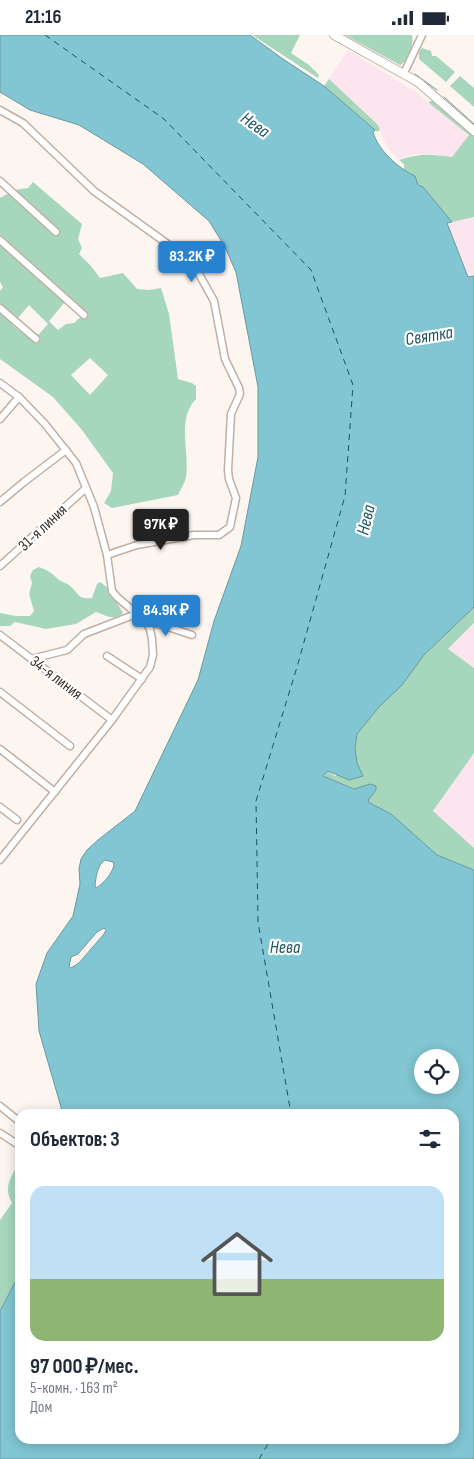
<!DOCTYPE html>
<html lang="ru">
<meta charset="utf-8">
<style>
body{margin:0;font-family:"Sofia Sans Condensed",sans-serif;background:#f6f6f7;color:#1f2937;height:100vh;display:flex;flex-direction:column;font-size:19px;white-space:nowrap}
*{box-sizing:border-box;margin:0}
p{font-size:16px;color:#747a83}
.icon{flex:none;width:28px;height:28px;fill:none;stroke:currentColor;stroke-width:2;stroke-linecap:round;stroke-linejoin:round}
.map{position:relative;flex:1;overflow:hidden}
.drawer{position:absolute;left:15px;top:1074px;width:444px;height:335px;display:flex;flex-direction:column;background:#fff;border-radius:15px;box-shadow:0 2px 12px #0003}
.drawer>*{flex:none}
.buttons{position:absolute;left:414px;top:1014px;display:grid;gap:10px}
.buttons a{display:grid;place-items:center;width:45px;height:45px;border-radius:50%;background:#fff;box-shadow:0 2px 12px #0003;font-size:25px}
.price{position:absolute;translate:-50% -42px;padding:0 11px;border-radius:5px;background:#2783d0;color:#fff;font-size:16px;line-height:32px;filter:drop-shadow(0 1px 2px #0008)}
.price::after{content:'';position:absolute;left:50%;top:30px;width:15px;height:11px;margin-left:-8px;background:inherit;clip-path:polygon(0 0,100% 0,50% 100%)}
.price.selected{background:#222;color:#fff}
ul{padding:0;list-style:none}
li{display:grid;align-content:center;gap:10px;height:265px;padding:0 15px}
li+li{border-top:1px solid #e0e1e3}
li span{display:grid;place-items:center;height:155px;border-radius:15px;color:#555}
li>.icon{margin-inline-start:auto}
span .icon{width:90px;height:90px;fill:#fffc;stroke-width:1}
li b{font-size:21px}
h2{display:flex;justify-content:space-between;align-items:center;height:60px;padding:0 15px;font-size:21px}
.status{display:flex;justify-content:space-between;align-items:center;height:35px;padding:0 25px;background:#fff;direction:ltr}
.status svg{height:14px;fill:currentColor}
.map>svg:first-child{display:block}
.industrial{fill:#fde5f0}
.green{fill:#a6d7bd;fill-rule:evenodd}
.water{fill:#81c6d2;stroke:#6b99a0;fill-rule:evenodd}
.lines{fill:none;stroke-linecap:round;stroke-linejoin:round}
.stream{stroke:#6b99a0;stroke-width:1}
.ferry{stroke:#1a555e;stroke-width:1;stroke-dasharray:6 5;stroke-linecap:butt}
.minor-casing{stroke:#c2afa3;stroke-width:9}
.major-casing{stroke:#c2afa3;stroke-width:10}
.minor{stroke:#fff;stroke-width:6}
.major{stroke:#fff;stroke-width:8}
.labels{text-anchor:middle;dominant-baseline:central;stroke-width:4.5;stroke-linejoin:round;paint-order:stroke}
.street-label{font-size:16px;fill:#38312c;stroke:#fff}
.water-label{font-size:18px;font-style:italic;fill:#1a555e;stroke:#fff}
</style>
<div class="status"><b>21:16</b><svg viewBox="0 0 49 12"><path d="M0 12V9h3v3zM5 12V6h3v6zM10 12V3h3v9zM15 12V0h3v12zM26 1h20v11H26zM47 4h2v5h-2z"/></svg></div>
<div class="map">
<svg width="474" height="1424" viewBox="0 0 474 1424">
<rect width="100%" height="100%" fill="#fdf5f0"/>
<!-- industrial -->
<g class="industrial">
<polygon points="348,15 416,57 469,100 452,122 432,119 416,119 399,125 386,110 378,90 329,44"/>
<polygon points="474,182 474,241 468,242 447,188"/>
<polygon points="474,588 474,633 448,614"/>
<polygon points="474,718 474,813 433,776"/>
</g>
<!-- green -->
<g class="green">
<polygon points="252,0 300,0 291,18 309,30 319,40 318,43"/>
<path d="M345,0h67c2,9 -4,26 -12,30z"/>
<polygon points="422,13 431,16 432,21 436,21 455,37 446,47 419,24 419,17"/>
<polygon points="460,41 474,53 474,72 450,51"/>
<polygon points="329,44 378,90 380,95 377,97 324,51"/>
<path d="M430,66h5l39,35v81l-22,5 -29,-35 -5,-2 -3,-9 -11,-5v-7l-5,-4c21,-7 32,-6 53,-3l17,-22 -40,-32z"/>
<path d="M33,147l49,42 -4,15 4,9 -3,6 12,12 9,12 23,-5 14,16 12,1 12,-2 8,26 9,65 14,4 4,3v13c-20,21 -6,52 -10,78 -1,6 -6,13 -8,18l-66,13 -8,-5 7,-12 2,-18 -31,-43 -29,-33 -53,-38v-68l3,-4 -3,-5v-84l14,-8 14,-2zM69,262l16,16 -11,10 -8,1 -8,6 -9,-9zM29,270l19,19 -15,17 -21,-16zM90,323l18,17 -18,20 -19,-20z"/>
<path d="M39,532c11,4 12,6 20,13 3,2 8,3 11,6 9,7 7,14 22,12l5,-14 3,-2 9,7 14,24c-9,8 -16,3 -27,-1l-20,12 -30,5 -31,-7 -5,4h-10v-13l16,3h14l4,-5 -5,-17 3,-11 -2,-7 3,-6z"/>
<polygon points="474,572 474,588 448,614 474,633 474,718 433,776 474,813 474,835 437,820 391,779 368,767 369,764 376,755 370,749 355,754 323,741 328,736 335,741 357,728 355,714 357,699 379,672 402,649 424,620"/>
<path d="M20,1130v108l-20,38v-91l12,-17c-2,-4 -4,-8 -4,-12 -1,-8 6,-23 12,-26z"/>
</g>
<!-- water -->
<path class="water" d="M0,0h250l33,24 41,27 51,44 -2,2c5,18 25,36 42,44l3,9 5,2 29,35 -5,1 21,54 6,-1v331l-50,48 -22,30 -23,22 -22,27 -2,15 2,14 6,13 -14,4 -21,-9 -5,5 31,13 16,-5 6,2v4l-7,9 -1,3 23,12 46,41 37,15v589h-474v-148l20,-38v166h434v-325h-391l-24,-83 -3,-47 11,-31 26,-37 7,-32 -1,-15 2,-10 6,-9 11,-10 37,-29 63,-131 16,-59 27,-75 17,-89v-70l-22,-115 -11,-25 -16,-26 -66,-57 -64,-39 -49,-15 -30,-18zM105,825l8,2 1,3c-2,9 -11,19 -18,23l-1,-2c1,-9 2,-21 10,-26zM104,893l2,2 -2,4 -25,29 -8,5 -2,-1 2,-10 7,-3 19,-22zM422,1022h28v28h-28z"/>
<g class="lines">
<!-- stream -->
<g class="stream">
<polyline points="415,39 437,55"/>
<polyline points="444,62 474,89"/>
</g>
<!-- ferry -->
<g class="ferry">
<polyline points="45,0 164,84 311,235 353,350 345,461 297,632 256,766 258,887 291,1079"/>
<polyline points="259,1424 271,1404"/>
</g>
<defs>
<g id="minor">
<polyline points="404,38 422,0"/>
<polyline points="0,75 23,88 94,156 176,215 194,230 214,266 225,324 239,353 240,359 231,379 228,435 229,444 236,463 230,492 219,500 194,500 137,510 107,520"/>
<polyline points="0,146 56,197"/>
<polyline points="0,205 84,280"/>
<polyline points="0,273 36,304"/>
<polyline points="0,348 19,362 45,389 76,428 94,472 107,520 112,556 117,562 145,586 150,594 152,604 153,620 150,632 112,685 0,825"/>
<polyline points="0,384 19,362"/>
<polyline points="0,467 24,447 66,415"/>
<polyline points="0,531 86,453"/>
<polyline points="145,586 165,591 192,600"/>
<polyline points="0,600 112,685"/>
<polyline points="107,621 142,644"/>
<polyline points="31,624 67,615 84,599 136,579"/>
<polyline points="0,657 70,711"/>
<polyline points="0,714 55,757"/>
<polyline points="0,772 17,785"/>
<polyline points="0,1071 20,1087"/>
<polyline points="0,1098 17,1109 19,1107"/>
</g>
<polyline id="major" points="334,0 418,47 474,96"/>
</defs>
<!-- minor casing -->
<use href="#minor" class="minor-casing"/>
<!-- major casing -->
<use href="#major" class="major-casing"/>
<!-- minor -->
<use href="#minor" class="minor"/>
<!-- major -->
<use href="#major" class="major"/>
</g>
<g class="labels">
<!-- street labels -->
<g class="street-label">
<text transform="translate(43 493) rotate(-43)">31-я линия</text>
<text transform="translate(56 643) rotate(37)">34-я линия</text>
</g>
<!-- water labels -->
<g class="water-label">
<text transform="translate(255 90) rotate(35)">Нева</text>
<text transform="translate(429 301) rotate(-9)">Святка</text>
<text transform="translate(366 485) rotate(-77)">Нева</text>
<text x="285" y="912">Нева</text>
</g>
</g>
</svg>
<div class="buttons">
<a><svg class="icon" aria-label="locate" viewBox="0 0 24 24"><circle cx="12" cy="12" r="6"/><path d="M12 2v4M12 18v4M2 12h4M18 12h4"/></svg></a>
</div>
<b class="price" style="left:192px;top:248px">83.2K ₽</b>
<b class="price selected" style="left:161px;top:516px">97K ₽</b>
<b class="price" style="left:166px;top:602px">84.9K ₽</b>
<section class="drawer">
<h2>Объектов: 3<svg class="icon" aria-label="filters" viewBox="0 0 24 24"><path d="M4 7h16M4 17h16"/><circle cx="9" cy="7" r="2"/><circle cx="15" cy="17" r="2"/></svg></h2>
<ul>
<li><span style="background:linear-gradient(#bfe0f5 60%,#8fb573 0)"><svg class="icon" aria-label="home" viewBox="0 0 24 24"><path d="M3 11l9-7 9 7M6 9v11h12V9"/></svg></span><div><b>97 000 ₽/мес.</b><p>5-комн. · 163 m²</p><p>Дом</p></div></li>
</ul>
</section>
</div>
